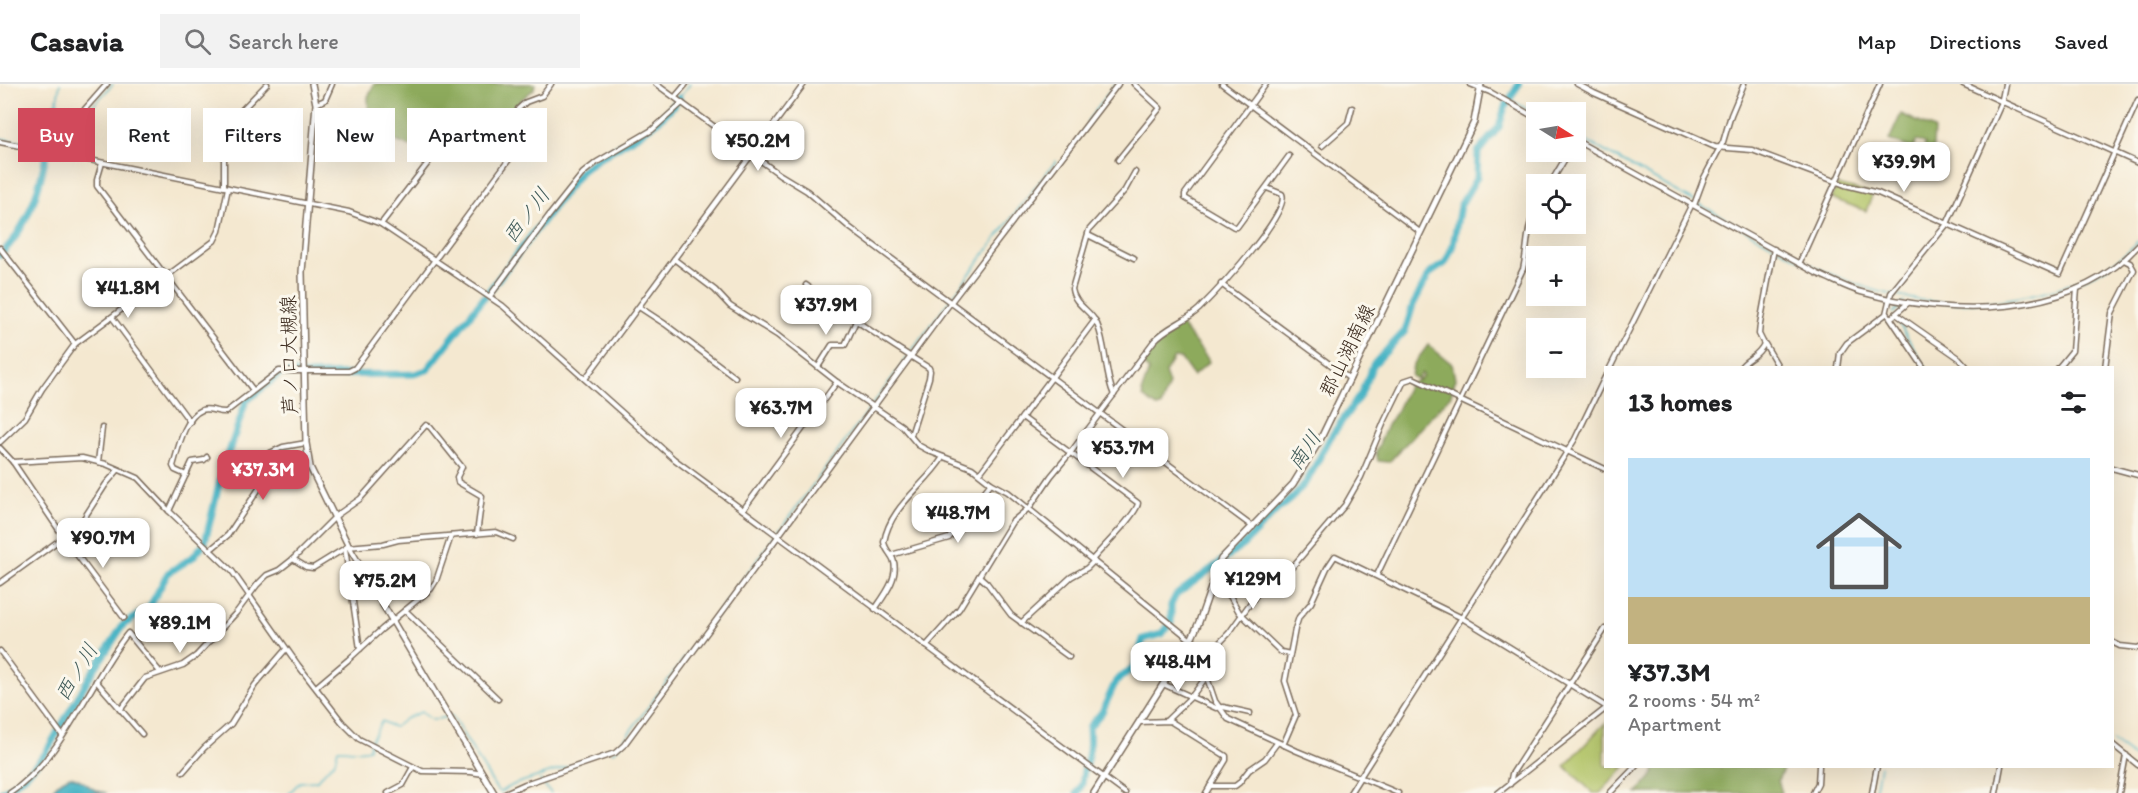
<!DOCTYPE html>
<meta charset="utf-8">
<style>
body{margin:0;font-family:Itim,"Klee One",sans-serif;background:#f2f2f2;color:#202124;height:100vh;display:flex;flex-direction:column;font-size:22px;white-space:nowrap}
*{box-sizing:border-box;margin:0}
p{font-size:20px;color:#757577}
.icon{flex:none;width:33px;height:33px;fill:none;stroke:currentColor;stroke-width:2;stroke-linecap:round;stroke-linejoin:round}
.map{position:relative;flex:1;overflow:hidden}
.details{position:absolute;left:1604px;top:282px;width:510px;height:402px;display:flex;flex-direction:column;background:#fff;border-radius:0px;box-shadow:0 6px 24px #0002}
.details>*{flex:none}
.hud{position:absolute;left:18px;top:24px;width:570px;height:54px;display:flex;gap:12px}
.needle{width:39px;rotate:101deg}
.tools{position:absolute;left:1526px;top:18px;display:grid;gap:12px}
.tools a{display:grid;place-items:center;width:60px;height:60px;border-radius:0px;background:#fff;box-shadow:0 6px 24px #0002;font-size:30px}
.price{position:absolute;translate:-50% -51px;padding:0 14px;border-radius:12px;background:#fff;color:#222;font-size:20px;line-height:39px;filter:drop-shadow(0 2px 3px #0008)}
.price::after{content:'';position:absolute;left:50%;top:36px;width:18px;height:14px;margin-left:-9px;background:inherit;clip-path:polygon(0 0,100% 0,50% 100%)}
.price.current{background:#d1495b;color:#fff}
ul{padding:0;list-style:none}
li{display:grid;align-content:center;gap:12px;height:318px;padding:0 24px}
li span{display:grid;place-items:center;height:186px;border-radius:0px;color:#555}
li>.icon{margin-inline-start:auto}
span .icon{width:108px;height:108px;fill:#fffc;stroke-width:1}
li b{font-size:26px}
h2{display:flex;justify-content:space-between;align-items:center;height:72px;padding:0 24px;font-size:26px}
.tag{padding:0 21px;border-radius:0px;background:#fff;box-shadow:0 6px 24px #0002;font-size:21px;line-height:54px}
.tag.current{background:#d1495b;color:#fff}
header{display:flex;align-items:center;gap:36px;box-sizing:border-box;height:84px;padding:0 30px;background:#fff;border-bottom:2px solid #e0e0e0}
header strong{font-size:28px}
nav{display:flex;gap:33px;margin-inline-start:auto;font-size:21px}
.search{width:420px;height:54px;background:#f2f2f2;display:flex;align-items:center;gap:15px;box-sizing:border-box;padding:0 21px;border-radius:0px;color:#757577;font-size:22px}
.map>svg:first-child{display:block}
.green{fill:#b2c468;stroke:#767743;stroke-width:1.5}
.forest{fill:#8daa5c;stroke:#646a3d;stroke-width:1.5}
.water{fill:#47b3c4;stroke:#416e71;stroke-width:1.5}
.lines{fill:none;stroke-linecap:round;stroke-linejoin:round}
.stream{stroke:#47b3c4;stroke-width:1.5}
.river{stroke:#47b3c4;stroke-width:7}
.minor-casing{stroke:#7c6c5c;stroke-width:7}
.major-casing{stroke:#7c6c5c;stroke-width:8}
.minor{stroke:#fff;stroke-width:4}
.major{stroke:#fff;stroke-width:5}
.labels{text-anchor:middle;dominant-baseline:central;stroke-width:6;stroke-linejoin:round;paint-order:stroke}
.street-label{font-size:20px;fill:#3b2a1e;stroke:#fbf7ec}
.water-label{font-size:21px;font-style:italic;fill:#3f5a58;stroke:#fbf7ec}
</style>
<header>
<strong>Casavia</strong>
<div class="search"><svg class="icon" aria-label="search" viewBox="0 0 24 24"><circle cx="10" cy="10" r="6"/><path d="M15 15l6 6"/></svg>Search here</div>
<nav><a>Map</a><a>Directions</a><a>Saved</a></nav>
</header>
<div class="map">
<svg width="2138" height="709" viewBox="0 0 2138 709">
<rect width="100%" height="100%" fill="#fbf7ec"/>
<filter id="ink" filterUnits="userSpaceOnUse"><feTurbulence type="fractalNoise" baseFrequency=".0167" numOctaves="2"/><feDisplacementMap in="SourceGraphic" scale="12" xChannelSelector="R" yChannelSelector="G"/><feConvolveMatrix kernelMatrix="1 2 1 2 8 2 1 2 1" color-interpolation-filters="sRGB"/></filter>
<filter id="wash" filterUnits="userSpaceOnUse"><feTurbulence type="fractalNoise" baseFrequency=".008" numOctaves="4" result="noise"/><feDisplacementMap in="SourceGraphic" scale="24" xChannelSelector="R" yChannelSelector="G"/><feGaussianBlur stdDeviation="1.35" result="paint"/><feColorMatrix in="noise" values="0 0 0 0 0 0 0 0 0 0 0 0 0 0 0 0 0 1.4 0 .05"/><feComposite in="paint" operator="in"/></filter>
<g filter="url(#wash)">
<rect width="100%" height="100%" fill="#f4e8d0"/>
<!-- green -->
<g class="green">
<polygon points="1837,101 1873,110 1866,127 1831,114"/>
<polygon points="1605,639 1605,682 1625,683 1600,709 1593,709 1565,682"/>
</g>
<!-- forest -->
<g class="forest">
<polygon points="374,0 535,0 534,5 520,17 504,40 470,58 440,69 433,69 424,63 411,63 377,50 369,42 368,13"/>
<polygon points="1901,30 1934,45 1932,78 1927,76 1929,70 1924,68 1925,59 1916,57 1913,65 1889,56"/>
<path d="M1177,242h5l26,33 1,3 -16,14 -12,-17 -7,-1 -9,15 4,11 -8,23h-4l-14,-10 -1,-7 7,-20 -6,-5c7,-16 19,-30 34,-39z"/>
<polygon points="1428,261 1452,280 1455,295 1451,311 1391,376 1388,378 1378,377 1376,368 1387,341 1397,326 1409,300 1419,296 1423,292 1422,289 1417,295 1411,292 1413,281"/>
<polygon points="1688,683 1784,683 1778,696 1782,709 1637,709 1652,692 1656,683 1669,683 1683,686"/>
</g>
<!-- water -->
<path class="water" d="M70,692c18,4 17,15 37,17h-56c5,-9 10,-13 19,-17z"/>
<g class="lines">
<!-- stream -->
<g class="stream">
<polyline points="60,0 56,22 87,28 113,0"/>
<polyline points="679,14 690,0"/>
<polyline points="1509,15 1536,30"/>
<polyline points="1087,38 1115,0"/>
<polyline points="1575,51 1694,117"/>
<polyline points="0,54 47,63"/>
<path d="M1697,119c119,65 199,124 342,90 36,-8 74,-23 99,-52"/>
<polyline points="1893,229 1904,218"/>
<polyline points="1895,233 1926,284"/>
<polyline points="910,269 1020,123 1056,77"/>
<polyline points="2112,657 2138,676"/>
<polyline points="612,668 617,665 908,273"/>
<polyline points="540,696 551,709"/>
<path d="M289,709l11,-11 16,-1 19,-20 3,-12c12,-1 20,4 31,0l1,-7 12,-21 9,5 4,1 10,-8 16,-7 11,8 20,-4 45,74 3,2 15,-8 56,-18"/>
<polyline points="1875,709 1880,682"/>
</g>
<!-- river -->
<g class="river">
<path d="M0,171c40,-39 45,-98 56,-149"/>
<path d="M489,207l92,-120c32,-26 74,-38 98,-73"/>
<polyline points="307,291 414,290 427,286 484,213"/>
<polyline points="1,709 25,692 45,670 90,592 123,541 149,524 168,489 193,473 205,458 221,392 246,317 280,290 290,288 303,290"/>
<path d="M1077,709c7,-8 5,-13 7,-23 6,-17 6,-24 5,-43l13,-15 14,-31 19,-15 8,-27 19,-5 9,-11v-18l5,-10 66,-49 36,-37 14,-11 15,-17 23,-43 31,-44 12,-29 32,-34 8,-26 16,-31 16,-11 3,-6 5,-12 7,-39 17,-29 1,-25 21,-25 6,-20 14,-23"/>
</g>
</g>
</g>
<g filter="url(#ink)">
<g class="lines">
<defs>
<g id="minor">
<polyline points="656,0 779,90 807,107 849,143 1253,443"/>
<polyline points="1222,0 1420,148"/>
<polyline points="1266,0 1185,110 1185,114 1234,143 1237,143 1289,72"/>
<polyline points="1470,0 1490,8 1536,34"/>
<polyline points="1577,0 1594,9 1715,63 1752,66 1845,101 1878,109 2060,190 2138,16"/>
<polyline points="1963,0 2138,79"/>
<polyline points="675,13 686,0"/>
<polyline points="316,20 325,16 332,0"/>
<path d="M1575,56l243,134c15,6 28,14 43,18 87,25 212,27 277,-46"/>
<polyline points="0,58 349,128 381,140 503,222 674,375 1125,709"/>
<polyline points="1322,62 1348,39 1352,24"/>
<polyline points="47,68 107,0"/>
<polyline points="224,73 237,31"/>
<polyline points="1118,76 1160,24 1134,0"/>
<polyline points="102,79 97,96 97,102 253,306"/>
<polyline points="1550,100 1569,68"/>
<polyline points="224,103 224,73 210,50 209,46 237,31 267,0"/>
<polyline points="1694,121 1704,94 1723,58 1731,31 1744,0"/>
<polyline points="381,140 431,75 451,71 479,61 493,62 514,39 518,25 526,18 542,12 551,0"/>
<polyline points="1088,151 1134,174"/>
<polyline points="0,164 75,260"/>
<polyline points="674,175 715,206 730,222 777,251 837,298 902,342 918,361 931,368 972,384 991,399 1008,408 1191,556"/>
<polyline points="1799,180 1880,0"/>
<polyline points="1221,200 1350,295"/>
<path d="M806,201c40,30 81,57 123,83l1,3 -1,7 -18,57"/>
<polyline points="490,212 548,133 583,89 597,78 652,46 682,19"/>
<polyline points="639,223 665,240 735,293"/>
<polyline points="1887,229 1924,284"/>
<polyline points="1896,230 1959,274 1968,284"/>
<polyline points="112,233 190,338"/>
<polyline points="1891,234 1908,219"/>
<polyline points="1765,260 1779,284"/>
<polyline points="818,283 832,261 845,261 856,237"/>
<polyline points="1610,284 1692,120"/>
<path d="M1740,284c8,-11 17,-10 24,-24l-5,-10 1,-10 14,-75"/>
<polyline points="1838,284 1840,269 1847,259 1886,230 1891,209 1947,140 2001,20 2005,0"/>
<polyline points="2058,284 2072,267 2077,205"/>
<polyline points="2105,284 2112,229 2134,186 2130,179 2124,176"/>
<polyline points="585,295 804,0"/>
<path d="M1114,311c-10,-22 -7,-49 -17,-71 -6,-14 -23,-19 -25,-35l17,-59 36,-40 10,-18"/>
<path d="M1022,333l116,86c0,10 -37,46 -46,57"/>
<polyline points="0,358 25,334 42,305 75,260 214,157 219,147 228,104"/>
<polyline points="0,364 13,378 63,452 124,534"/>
<polyline points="13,378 82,374 106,380 138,394 169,427 232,487 298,581 342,638 359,655 422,687 471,688 483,690"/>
<polyline points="98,378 102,344"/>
<polyline points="2112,384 2138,391"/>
<polyline points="980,389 1095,236"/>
<path d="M186,391l-11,-5 -2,-4c5,-16 11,-49 29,-56 7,-3 16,3 24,2l53,-41h70l6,-3 164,-222 -17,-11"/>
<polyline points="743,426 837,298"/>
<polyline points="169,427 192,378 204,376 207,373"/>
<polyline points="345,464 360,565"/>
<polyline points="210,466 228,451 258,406 268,370 283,363 306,359"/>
<polyline points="891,471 949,454 991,399"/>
<polyline points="293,475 306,483 313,484 347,463 383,460 398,456 496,448 513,455"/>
<path d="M1377,491l146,-306c5,-20 3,-42 13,-60"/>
<polyline points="979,492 987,499 1011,531 1069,573"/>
<polyline points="0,499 79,442 106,400 118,386"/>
<polyline points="1212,502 1230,512 1239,528 1281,568 1290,570"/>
<path d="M875,525c9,-13 25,-33 18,-50 -3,-6 -8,-10 -9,-17 6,-36 41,-56 59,-85"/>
<polyline points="405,526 498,615"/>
<polyline points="1021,539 1071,493 1087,484 1094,477"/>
<polyline points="2112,558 2120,562 2138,564"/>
<path d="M926,562l33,-37 53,-87 18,-15 21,-31 20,-24 83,-111c12,-14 31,-19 45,-32 16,-16 92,-96 83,-115l-15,-6"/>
<polyline points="0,567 62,651"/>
<polyline points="1183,568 1203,582 1215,617 1228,635 1297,667 1398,709"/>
<polyline points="1200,579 1229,549 1259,507 1288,488 1345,421 1361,393 1384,338 1404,297 1413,294 1605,385"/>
<polyline points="96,597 142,650"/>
<polyline points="1163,600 1216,624 1223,623 1250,629"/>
<polyline points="316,603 348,576 382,545 431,505 436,497 451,452"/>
<polyline points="120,626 145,594 183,581 196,572 236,529 257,501 267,491 279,486 293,475 337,431 360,415 426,341 430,343 462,383 457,393 458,398 482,412 477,450"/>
<polyline points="1167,636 1192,612 1206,593"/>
<polyline points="1139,638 1170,637 1226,672 1226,676 1206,709"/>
<polyline points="2112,660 2138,681"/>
<polyline points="1283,661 1296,631 1285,597 1295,545 1299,533 1311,519 1327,484 1335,472 1462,534 1605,622"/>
<polyline points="183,688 204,664 231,640 255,601 286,565"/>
<polyline points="1510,700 1512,690 1605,545"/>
<polyline points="1210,702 1235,702 1239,699 1249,686 1265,675 1277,659"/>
<path d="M10,709c51,-32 80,-113 118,-160l32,39"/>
<polyline points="388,709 403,701 413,683"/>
<polyline points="505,709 525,700 615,669 624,661 951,218 1118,0"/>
<polyline points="1350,709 1550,395 1575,355 1605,293"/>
<polyline points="1498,709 1605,625"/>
<polyline points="1610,709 1636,682"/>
<polyline points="1813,709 1818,699 1819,682"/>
<polyline points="1872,709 1877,682"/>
<polyline points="1996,709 2001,682"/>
<polyline points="2119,709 2126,671"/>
</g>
<g id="major">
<polyline points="312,0 316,20 302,188 306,359 310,383 349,463 494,709"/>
<polyline points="1094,709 1191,556 1199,538 1221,475 1293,400 1320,356 1461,65 1474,38 1481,0"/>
</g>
</defs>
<!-- minor casing -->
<use href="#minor" class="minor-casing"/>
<!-- major casing -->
<use href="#major" class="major-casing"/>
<!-- minor -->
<use href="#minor" class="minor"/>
<!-- major -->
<use href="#major" class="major"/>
</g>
</g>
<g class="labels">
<!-- street labels -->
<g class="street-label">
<text transform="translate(1347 266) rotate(-64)">郡山湖南線</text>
<text transform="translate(289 271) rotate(-91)">芦ノ口大槻線</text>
</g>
<!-- water labels -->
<g class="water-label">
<text transform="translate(526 131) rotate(-53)">西ノ川</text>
<text transform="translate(1304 366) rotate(-56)">南川</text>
<text transform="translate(76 588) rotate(-59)">西ノ川</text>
</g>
</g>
</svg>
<div class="tools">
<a><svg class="needle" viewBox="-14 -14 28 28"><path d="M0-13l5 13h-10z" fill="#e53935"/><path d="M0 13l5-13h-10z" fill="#757577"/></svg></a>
<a><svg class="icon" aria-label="locate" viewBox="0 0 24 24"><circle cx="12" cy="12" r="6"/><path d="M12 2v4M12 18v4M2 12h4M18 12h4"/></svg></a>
<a>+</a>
<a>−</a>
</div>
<b class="price" style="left:758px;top:88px">¥50.2M</b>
<b class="price" style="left:1904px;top:109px">¥39.9M</b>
<b class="price" style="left:128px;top:235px">¥41.8M</b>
<b class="price" style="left:826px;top:252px">¥37.9M</b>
<b class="price" style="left:781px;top:355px">¥63.7M</b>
<b class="price" style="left:1123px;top:395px">¥53.7M</b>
<b class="price current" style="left:263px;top:417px">¥37.3M</b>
<b class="price" style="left:958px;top:460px">¥48.7M</b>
<b class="price" style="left:103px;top:485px">¥90.7M</b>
<b class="price" style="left:1253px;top:526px">¥129M</b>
<b class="price" style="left:385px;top:528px">¥75.2M</b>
<b class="price" style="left:180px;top:570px">¥89.1M</b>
<b class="price" style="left:1178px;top:609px">¥48.4M</b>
<div class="hud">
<a class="tag current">Buy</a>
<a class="tag">Rent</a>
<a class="tag">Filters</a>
<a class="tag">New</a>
<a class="tag">Apartment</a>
</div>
<section class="details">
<h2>13 homes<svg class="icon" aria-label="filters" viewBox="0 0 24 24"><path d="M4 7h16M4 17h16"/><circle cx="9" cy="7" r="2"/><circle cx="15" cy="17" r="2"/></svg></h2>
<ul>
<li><span style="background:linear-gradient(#bfe0f5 75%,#c2b280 0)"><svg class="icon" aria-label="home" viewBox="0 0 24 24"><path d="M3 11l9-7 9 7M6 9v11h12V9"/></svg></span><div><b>¥37.3M</b><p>2 rooms · 54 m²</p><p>Apartment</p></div></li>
</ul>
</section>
</div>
